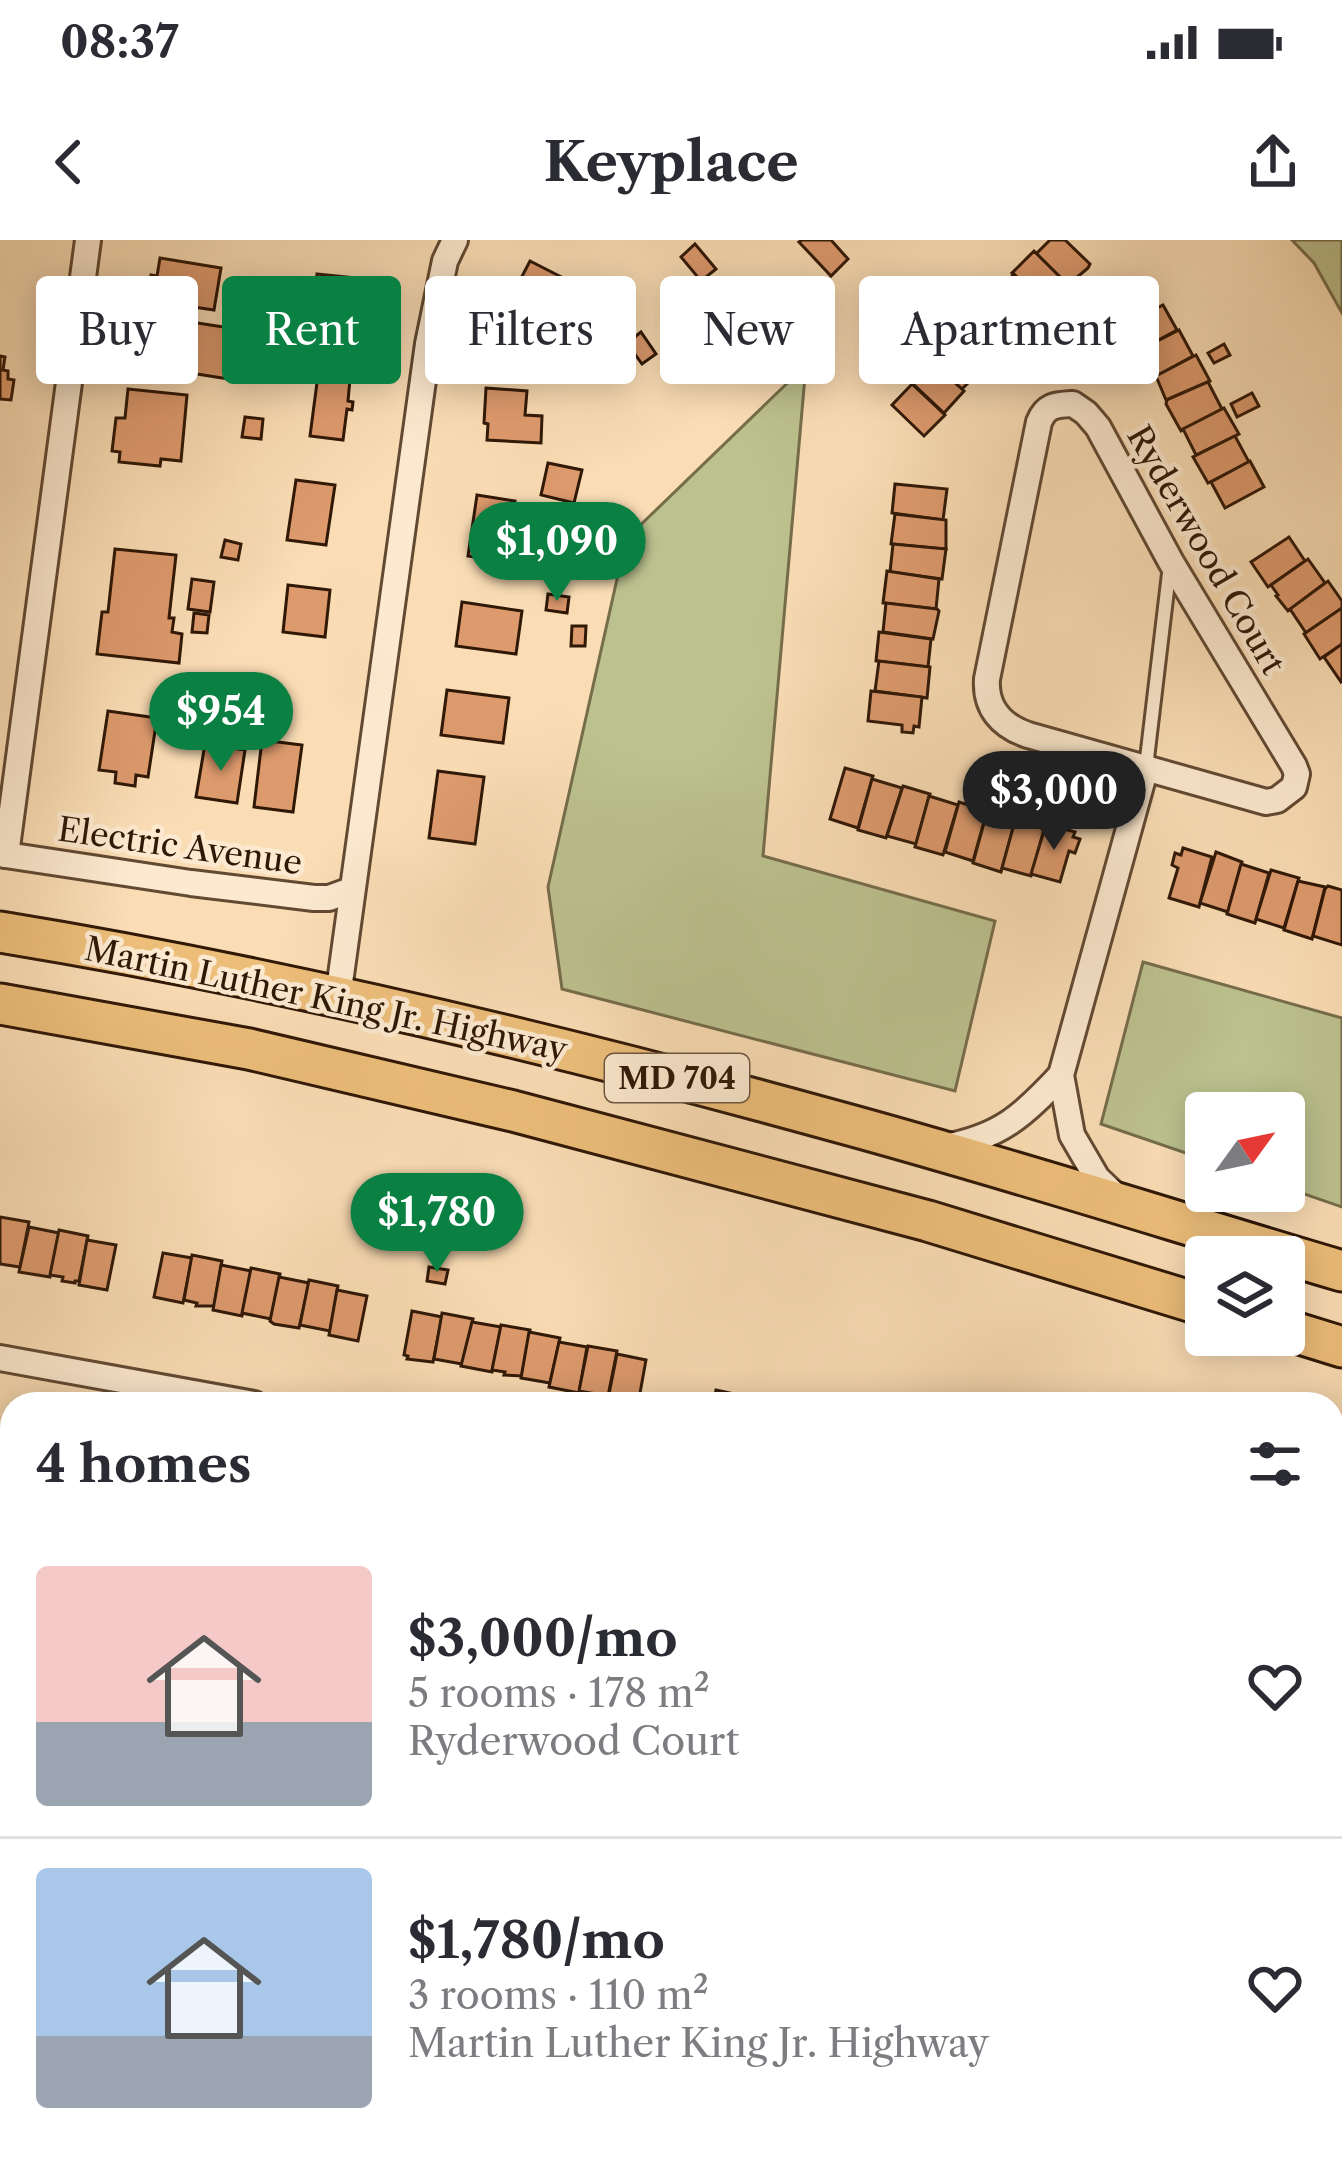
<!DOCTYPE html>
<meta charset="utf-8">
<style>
body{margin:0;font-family:"Libre Caslon Text",serif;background:#f7f7f7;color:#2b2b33;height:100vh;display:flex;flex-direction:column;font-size:45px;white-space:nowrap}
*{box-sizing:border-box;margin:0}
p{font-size:39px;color:#7c7c81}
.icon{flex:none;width:66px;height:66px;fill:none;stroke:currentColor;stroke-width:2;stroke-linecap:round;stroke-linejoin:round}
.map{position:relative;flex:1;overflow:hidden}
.drawer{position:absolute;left:0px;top:1152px;width:1344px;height:771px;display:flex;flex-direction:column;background:#fff;border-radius:36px 36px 0 0;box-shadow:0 6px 30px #0003}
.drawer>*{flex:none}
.top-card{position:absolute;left:36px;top:36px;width:1272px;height:108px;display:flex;gap:24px}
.needle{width:78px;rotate:57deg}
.controls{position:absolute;left:1185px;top:852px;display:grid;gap:24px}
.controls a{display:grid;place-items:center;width:120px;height:120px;border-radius:12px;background:#fff;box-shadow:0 6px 30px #0003;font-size:60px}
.price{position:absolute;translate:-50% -102px;padding:0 27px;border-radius:42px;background:#0b8043;color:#fff;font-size:39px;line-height:78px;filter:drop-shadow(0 3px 6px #0008)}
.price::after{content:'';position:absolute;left:50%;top:72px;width:36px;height:27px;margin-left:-18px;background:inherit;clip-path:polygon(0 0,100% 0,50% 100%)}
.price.active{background:#222;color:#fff}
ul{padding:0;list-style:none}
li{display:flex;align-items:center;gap:36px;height:300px;padding:0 36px}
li+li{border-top:3px solid #e1e1e2}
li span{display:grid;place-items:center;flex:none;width:336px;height:240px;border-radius:12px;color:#555}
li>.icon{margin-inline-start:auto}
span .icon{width:144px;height:144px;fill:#fffc;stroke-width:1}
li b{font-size:51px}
h2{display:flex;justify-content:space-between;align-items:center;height:144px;padding:0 36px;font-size:51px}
.pill{padding:0 42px;border-radius:12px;background:#fff;box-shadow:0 6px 30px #0003;font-size:42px;line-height:108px}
.pill.active{background:#0b8043;color:#fff}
.status{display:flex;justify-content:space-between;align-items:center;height:84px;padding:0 60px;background:#fff;direction:ltr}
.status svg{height:33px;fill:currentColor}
header{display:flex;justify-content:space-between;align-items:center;height:156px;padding:0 36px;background:#fff;font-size:54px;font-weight:800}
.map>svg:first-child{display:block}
.green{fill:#bcc28f;stroke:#766d4b;stroke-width:3}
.building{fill:#dd9a6d;stroke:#301807;stroke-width:3}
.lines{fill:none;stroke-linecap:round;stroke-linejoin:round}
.service-casing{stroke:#624932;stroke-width:18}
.minor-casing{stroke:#624932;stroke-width:30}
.secondary-casing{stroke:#301807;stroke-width:42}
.primary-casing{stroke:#301807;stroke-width:45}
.service{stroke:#fce9cf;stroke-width:12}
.minor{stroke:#fce9cf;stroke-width:24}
.secondary{stroke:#fce9cf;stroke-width:36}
.primary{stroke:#edbe7a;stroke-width:39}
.labels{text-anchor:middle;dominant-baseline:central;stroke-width:9;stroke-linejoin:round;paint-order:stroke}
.shield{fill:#fce9cf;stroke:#6d5743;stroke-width:3}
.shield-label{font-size:30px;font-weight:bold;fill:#301807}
.street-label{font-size:33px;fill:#301807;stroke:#fce9cf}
</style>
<div class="status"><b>08:37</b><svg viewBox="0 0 49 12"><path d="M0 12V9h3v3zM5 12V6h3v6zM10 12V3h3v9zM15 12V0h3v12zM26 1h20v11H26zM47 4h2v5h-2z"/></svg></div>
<header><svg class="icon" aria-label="back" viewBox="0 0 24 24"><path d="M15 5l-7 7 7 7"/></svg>Keyplace<svg class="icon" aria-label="share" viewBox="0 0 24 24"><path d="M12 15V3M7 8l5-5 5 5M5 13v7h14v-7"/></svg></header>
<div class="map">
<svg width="1342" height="1922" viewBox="0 0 1342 1922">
<rect width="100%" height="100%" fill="#faddb5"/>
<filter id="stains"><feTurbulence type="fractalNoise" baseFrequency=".00167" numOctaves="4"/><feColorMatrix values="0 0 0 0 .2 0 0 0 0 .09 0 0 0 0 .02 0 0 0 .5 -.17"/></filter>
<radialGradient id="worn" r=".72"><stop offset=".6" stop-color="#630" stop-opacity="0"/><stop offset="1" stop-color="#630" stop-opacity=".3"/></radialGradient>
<!-- green -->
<g class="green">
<polygon points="1292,0 1342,0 1342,73 1314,23"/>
<polygon points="806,125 763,616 995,681 955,851 562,749 548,647 626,299"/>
<polygon points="1143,722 1342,778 1342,967 1284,947 1284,873 1206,873 1206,920 1101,884"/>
<polygon points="12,1742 12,1911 1076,1911 1049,1922 0,1922 0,1743"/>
</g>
<!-- building -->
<g class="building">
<polygon points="802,0 831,0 848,19 831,36 799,2"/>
<polygon points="1050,0 1065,0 1090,24 1088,28 1068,45 1036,14"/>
<polygon points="695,4 716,29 701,41 681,17"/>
<polygon points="1034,11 1066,43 1045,64 1012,33"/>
<polygon points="160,18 221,28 214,70 153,61 154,57 147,57 151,35 157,36"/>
<polygon points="530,21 569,41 565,50 580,58 561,95 506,67"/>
<polygon points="317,34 367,39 366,50 374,51 371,69 364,68 362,85 358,85 356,105 306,99 309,74 313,75"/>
<polygon points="1014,34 1046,66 1026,87 993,57"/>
<polygon points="991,55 1025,85 1004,106 970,75"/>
<polygon points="1163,65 1177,90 1136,112 1122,86"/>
<polygon points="263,71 281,76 275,95 258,89"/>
<polygon points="799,77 808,87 785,110 774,98"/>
<polygon points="973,78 1005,108 996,118 998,120 986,131 952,99"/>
<polygon points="191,82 243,90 235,140 184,132"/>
<polygon points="1179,90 1193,116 1153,138 1138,111"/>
<polygon points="641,92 656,114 642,124 627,103"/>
<polygon points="950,97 983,128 962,149 929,119"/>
<polygon points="1224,104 1230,115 1214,123 1208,113"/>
<polygon points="620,110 631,127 620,133 610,116"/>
<polygon points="1196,115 1210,141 1166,160 1156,136"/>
<polygon points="0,116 5,117 3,130 8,131 8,139 14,140 11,160 0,159"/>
<polygon points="931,121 964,151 944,173 910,141"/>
<polygon points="318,135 350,139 348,161 353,162 352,170 347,169 343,200 310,196"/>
<polygon points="1208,142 1222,169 1181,191 1166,164 1167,160"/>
<polygon points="912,144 945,175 924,196 892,165"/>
<polygon points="486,148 527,151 525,175 542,176 541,203 487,200 488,184 484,183"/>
<polygon points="128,149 187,155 181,221 161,219 160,226 119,222 120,212 112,211 116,178 125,178"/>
<polygon points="1252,153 1259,166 1237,177 1231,164"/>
<polygon points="1224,168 1239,194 1196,215 1183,189"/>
<polygon points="245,177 263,179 261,199 242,197"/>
<polygon points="1235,196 1249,222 1208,243 1193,217"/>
<polygon points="1250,221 1264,247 1225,268 1211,242"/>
<polygon points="548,223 582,230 574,263 541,255"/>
<polygon points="296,240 335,245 326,305 287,300"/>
<polygon points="895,244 947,249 943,280 892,273"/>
<polygon points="477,255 515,261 514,267 525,268 526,264 538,266 534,297 512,293 507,322 468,316"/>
<polygon points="895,274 946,280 946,309 891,304"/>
<polygon points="1289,297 1305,321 1268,347 1251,322"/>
<polygon points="225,300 241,304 238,320 221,317"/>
<polygon points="893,304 946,309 942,339 890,332"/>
<polygon points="115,309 176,315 169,378 174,378 172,392 182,394 179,423 97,414 102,372 108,372"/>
<polygon points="1308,319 1325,343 1288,371 1276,356 1278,355 1271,345"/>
<polygon points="887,331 939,339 936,369 883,363"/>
<polygon points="192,339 214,342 210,372 188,369"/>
<polygon points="1328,341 1342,361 1342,368 1306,393 1290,369"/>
<polygon points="288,345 330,350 325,397 283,392"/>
<polygon points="548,354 569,357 567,373 546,370"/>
<polygon points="462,362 522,371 516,414 456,406"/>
<polygon points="886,363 937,369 939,371 933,399 883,392"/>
<polygon points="1342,368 1342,404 1320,419 1304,394"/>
<polygon points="194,373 209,375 207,393 192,392"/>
<polygon points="572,386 586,386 585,406 571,406"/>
<polygon points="879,392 931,399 928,427 876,421"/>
<polygon points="1342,404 1342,441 1341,442 1324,417"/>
<polygon points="879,421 930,427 927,458 875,451"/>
<polygon points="447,450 509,458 503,503 441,495"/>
<polygon points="871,451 922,457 919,487 914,486 913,493 902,492 902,485 868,481"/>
<polygon points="108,471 157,478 148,537 136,535 135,546 115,543 116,532 99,530"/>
<polygon points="262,500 302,505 293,572 254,567"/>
<polygon points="205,504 245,510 237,563 196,557"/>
<polygon points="845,528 873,536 858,588 830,579"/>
<polygon points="438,531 484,537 475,604 429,598"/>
<polygon points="872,539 902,548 886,598 858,590"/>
<polygon points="903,546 930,554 916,604 887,596"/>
<polygon points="929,556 958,565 943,615 915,607"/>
<polygon points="959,562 987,571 973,621 945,612"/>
<polygon points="987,572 1015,581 1001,632 973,623"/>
<polygon points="1016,577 1045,586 1031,636 1002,628"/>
<polygon points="1046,584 1075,592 1073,597 1080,599 1075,613 1069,611 1060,642 1031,634"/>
<polygon points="1183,608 1212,617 1199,667 1169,658 1178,628 1172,625 1175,613 1181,615"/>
<polygon points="1216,612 1242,622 1228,672 1200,663"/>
<polygon points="1241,624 1269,633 1255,683 1227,674"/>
<polygon points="1271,630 1299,638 1284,688 1256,679"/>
<polygon points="1298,641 1325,647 1312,699 1284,690"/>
<polygon points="1328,646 1342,650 1342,705 1313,696 1325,649"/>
<polygon points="0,977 29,982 20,1027 0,1024"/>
<polygon points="29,987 59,993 50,1037 19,1032"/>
<polygon points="59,990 88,996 79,1041 75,1041 75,1043 62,1041 63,1037 50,1035"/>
<polygon points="87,1000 116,1005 107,1050 79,1045"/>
<polygon points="163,1013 192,1018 183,1063 154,1057"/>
<polygon points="192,1015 222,1021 214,1066 196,1066 197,1063 184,1060"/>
<polygon points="221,1025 251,1031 242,1076 213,1070"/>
<polygon points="429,1027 448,1030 445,1044 427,1041"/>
<polygon points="251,1028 280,1034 271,1079 242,1073"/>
<polygon points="279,1037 309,1043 299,1088 274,1084 270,1081"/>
<polygon points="309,1040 338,1046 330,1091 300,1085"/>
<polygon points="337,1050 367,1056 358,1101 329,1095"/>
<polygon points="412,1071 442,1077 433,1122 407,1119 408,1116 404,1115"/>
<polygon points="442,1073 473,1079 462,1124 434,1119"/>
<polygon points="472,1082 501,1087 492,1132 461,1126"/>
<polygon points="501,1085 530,1090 522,1136 504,1135 505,1132 492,1130"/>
<polygon points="529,1092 560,1098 550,1143 521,1138"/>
<polygon points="559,1102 587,1107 579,1153 549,1147"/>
<polygon points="588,1106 617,1111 608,1156 579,1151"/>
<polygon points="617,1114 646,1120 638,1164 619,1164 620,1162 608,1159"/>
<polygon points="716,1150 761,1160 760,1164 713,1164"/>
<polygon points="12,1222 12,1255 0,1250 3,1245 0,1244 3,1233 7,1234"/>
<polygon points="3,1251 12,1255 12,1285 0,1280 0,1258"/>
<polygon points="1342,1339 1342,1387 1332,1382 1332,1372"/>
</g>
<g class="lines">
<defs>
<g id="service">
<polyline points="1146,527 1170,325"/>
<polyline points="0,1847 12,1846"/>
<polyline points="147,1922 176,1919 176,1911"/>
<polyline points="1099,1922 1106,1911"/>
</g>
<g id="minor">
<path d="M1073,164l13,9 12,14 73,135 123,204 3,8 -3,13 -17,13 -11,2 -238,-67c-27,-9 -43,-27 -41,-56l52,-257c7,-17 16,-17 34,-18z"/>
<polyline points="0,614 191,643 314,658 329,658 351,650"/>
<polyline points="6,615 88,0"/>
<polyline points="338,757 428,104 445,21 455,0"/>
<path d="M944,907c56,-10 79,-31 117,-72"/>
<polyline points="1118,958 1097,938 1072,895 1061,835 1146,527"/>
<polyline points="0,1118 254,1164"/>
<polyline points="1332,1448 1342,1451"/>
</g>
<g id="secondary">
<polyline points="0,1403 12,1407"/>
<polyline points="1232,1911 1253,1922"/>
</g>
<g id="primary">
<path d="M0,692c282,46 560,113 835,189 170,46 338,100 507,150"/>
<polyline points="0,764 249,809 513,871 928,981 1206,1066"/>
<polyline points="1284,1089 1342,1107"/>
</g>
</defs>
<!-- service casing -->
<use href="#service" class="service-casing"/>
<!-- minor casing -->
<use href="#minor" class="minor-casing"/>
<!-- secondary casing -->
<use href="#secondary" class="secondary-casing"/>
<!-- primary casing -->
<use href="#primary" class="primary-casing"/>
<!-- service -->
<use href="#service" class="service"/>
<!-- minor -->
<use href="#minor" class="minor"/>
<!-- secondary -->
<use href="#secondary" class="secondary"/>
<!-- primary -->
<use href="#primary" class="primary"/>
</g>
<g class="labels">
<!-- shield labels -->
<rect class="shield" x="605" y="814" width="144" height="48" rx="9"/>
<g class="shield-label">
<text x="677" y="838">MD 704</text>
</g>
<!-- street labels -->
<g class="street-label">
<text transform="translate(1206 310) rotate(60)">Ryderwood Court</text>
<text transform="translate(180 606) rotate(8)">Electric Avenue</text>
<text transform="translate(326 759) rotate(12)">Martin Luther King Jr. Highway</text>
</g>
</g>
<rect width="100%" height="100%" filter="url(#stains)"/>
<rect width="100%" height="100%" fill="url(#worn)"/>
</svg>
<div class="controls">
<a><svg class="needle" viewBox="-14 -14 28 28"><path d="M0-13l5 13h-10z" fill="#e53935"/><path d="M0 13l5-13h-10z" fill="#7c7c81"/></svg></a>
<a><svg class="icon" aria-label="layers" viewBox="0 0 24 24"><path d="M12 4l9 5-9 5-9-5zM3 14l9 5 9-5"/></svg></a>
</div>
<b class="price" style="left:557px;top:364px">$1,090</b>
<b class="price" style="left:221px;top:534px">$954</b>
<b class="price active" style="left:1054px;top:613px">$3,000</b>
<b class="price" style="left:437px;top:1035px">$1,780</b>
<div class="top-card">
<a class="pill">Buy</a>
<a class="pill active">Rent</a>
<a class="pill">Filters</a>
<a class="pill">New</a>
<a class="pill">Apartment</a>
</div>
<section class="drawer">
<h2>4 homes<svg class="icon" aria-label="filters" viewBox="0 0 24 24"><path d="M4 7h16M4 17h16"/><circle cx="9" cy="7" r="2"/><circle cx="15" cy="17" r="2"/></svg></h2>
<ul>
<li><span style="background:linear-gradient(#f6c9c9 65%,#9aa5b1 0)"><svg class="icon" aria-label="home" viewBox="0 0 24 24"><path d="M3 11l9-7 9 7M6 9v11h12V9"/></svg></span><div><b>$3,000/mo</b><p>5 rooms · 178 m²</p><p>Ryderwood Court</p></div><svg class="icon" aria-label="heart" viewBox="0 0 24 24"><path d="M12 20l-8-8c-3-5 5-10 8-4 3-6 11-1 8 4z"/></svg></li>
<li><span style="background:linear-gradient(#a9c7e8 70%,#9aa5b1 0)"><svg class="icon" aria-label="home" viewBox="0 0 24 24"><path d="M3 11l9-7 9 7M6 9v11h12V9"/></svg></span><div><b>$1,780/mo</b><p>3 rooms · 110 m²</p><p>Martin Luther King Jr. Highway</p></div><svg class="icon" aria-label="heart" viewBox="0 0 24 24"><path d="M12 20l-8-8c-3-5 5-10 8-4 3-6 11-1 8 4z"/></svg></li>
</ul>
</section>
</div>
